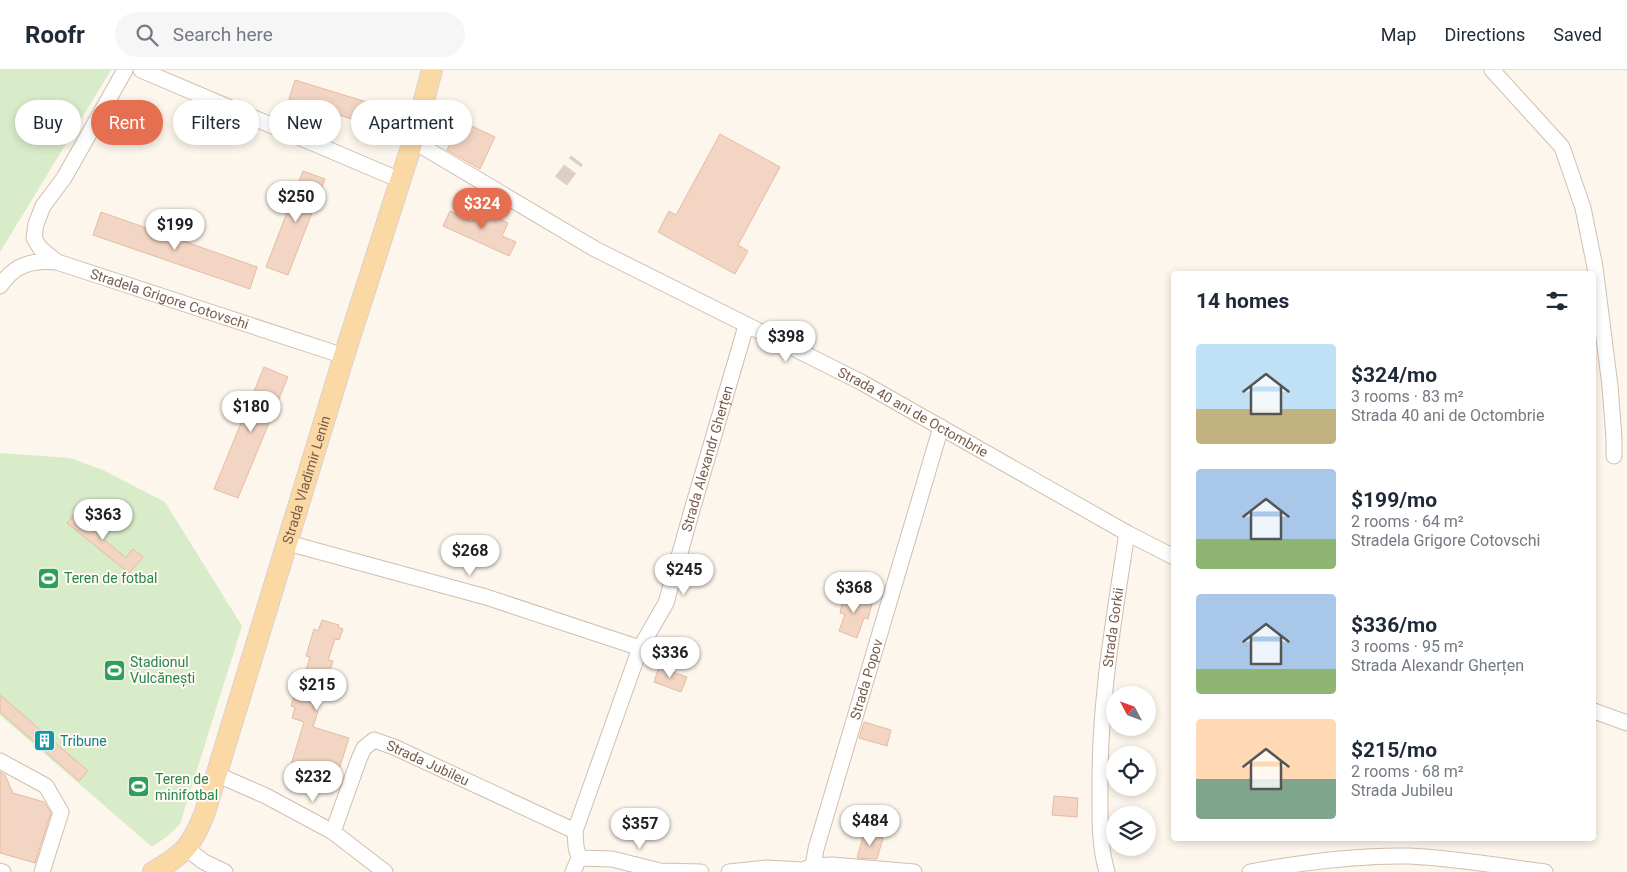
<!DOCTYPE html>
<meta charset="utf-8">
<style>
body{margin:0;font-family:Roboto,sans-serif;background:#f6f6f7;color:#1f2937;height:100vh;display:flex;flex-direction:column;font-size:19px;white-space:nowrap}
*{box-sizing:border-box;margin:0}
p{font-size:16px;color:#747a83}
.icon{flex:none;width:28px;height:28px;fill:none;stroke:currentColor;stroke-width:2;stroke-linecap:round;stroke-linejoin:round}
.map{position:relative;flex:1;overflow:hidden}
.drawer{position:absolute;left:1171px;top:201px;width:425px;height:570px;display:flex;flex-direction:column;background:#fff;border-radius:5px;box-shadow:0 2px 8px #0003}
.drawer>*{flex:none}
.guide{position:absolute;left:15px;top:30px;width:475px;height:45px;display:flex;gap:10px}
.needle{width:32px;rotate:311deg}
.fabs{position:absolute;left:1106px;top:616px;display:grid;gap:10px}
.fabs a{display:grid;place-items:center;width:50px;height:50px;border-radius:50%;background:#fff;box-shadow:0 2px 8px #0003;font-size:25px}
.price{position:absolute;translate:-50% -42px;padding:0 11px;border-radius:18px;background:#fff;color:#222;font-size:16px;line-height:32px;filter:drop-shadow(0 1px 2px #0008)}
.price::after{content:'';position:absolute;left:50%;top:30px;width:15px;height:11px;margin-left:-8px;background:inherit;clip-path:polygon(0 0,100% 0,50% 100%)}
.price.selected{background:#e76f51;color:#fff}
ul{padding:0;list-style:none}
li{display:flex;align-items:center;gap:15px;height:125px;padding:0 25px}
li span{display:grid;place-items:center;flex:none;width:140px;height:100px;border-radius:5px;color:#555}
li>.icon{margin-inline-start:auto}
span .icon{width:60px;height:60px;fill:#fffc;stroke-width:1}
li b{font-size:21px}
h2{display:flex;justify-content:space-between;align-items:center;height:60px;padding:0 25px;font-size:21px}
.tag{padding:0 18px;border-radius:22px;background:#fff;box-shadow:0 2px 8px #0003;font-size:18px;line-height:45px}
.tag.selected{background:#e76f51;color:#fff}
header{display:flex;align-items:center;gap:30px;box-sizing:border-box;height:70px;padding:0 25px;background:#fff;border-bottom:1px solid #e0e1e3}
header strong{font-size:24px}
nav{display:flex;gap:28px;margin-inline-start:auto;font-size:18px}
.search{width:350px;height:45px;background:#f6f6f7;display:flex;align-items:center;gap:12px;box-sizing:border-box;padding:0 18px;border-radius:28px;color:#747a83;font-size:19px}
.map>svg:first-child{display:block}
.green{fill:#d8ecc9}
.building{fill:#f3d5c3;stroke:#e6bba3}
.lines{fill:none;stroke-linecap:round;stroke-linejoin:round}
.minor-tunnel{stroke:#dcd0c4;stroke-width:15;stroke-dasharray:15 8;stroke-linecap:butt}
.minor-casing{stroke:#d1beb0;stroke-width:17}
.major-casing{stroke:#dad1cd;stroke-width:22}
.minor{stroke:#fff;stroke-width:15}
.major{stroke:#fbd9a5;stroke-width:20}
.labels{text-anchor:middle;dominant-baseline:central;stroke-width:4;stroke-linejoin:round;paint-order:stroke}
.street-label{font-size:14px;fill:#7a5c4d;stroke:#fffaf3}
.leisure-label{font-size:14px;fill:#27864d;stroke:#fffaf3;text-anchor:start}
.culture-label{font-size:14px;fill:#0d838f;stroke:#fffaf3;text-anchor:start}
</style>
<header>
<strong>Roofr</strong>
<div class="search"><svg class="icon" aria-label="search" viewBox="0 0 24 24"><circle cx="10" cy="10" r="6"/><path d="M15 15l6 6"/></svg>Search here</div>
<nav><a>Map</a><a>Directions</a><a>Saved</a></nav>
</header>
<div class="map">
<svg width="1627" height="802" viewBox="0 0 1627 802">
<rect width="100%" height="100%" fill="#fdf6ec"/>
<!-- green -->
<g class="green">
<polygon points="0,0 111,0 0,182"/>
<polygon points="0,383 70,388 103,400 165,432 242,556 180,754 169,765 152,777 0,645"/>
</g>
<!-- building -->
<g class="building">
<polygon points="295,10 373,34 367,54 289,29"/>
<polygon points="461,51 495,67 480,99 447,80"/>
<polygon points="720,64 780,97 738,175 748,181 735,204 658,162 669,141 676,145"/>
<polygon points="303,101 325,109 288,205 266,197"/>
<polygon points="478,138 508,153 502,166 516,172 509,186 443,156 450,141 472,152"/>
<polygon points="101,142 257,197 250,219 93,165"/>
<polygon points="264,297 288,307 238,428 214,419"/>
<polygon points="82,435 91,442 83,452 126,488 133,479 143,487 129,503 67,453"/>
<polygon points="844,524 873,530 868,549 864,548 857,568 839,561 845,544 840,543"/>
<polygon points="322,550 339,555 338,557 343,559 339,570 335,569 328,590 333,591 324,620 319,618 313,639 318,641 313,657 349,668 335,712 290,698 304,652 292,648 295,637 291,636 299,609 303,610 310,587 306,586 314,559 318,561"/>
<polygon points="659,597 687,607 681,622 654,612"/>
<polygon points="0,625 88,701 79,711 0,642"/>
<polygon points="864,652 891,660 887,676 859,668"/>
<polygon points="0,702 5,705 13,723 44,732 51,743 35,793 0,783"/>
<polygon points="1054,726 1078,728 1077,747 1052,745"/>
<polygon points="864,763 883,768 877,789 857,788"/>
</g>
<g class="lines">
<!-- minor-tunnel -->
<polyline class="minor-tunnel" points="561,111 577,90"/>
<defs>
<g id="minor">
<polyline points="141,0 400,110"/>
<polyline points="1492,0 1562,77 1583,138 1595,197 1610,316 1614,368 1614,386"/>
<path id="s1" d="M413,71l182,108 266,133 266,151 47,24"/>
<polyline points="57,192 40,178 34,168 36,154 43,136 64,108 125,0"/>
<path id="s2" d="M0,216c15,-22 32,-26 57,-24l287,94"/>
<polyline points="288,473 486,527 640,578"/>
<polyline points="1594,641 1627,653"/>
<polyline points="0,691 46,716 61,742 42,802"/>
<polyline points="218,705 266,726 333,762 385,802"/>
<path id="s3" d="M333,762l26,-73 5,-11 10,-8 20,7 181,84"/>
<polyline points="187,779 204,792 225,802"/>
<polyline points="579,788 612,789 660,801 701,802"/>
<polyline points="0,801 3,802"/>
<path id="s4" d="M573,802l6,-14 -3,-11 -1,-16 65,-183 26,-45 26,-93 54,-184"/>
<polyline points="729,802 766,798 803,800 813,796 832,795 914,802"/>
<path id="s5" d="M818,802l-5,-6 3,-17 125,-422"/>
<path id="s6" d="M1107,802c-8,-27 -7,-55 -7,-83 -1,-86 14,-171 27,-256"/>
<path d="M1250,802c53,-10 105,-17 159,-16 45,2 91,10 136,16"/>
</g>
<g id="major">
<path id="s7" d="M153,802c31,-18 39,-26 52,-60l139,-456 69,-215 19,-71"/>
</g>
</defs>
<!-- minor casing -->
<use href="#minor" class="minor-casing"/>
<!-- major casing -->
<use href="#major" class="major-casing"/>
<!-- minor -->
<use href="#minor" class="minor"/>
<!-- major -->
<use href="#major" class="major"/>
</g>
<!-- icons -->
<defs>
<symbol id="stadium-square" viewBox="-11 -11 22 22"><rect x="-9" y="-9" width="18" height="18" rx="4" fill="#2e9e5b" stroke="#fffaf3"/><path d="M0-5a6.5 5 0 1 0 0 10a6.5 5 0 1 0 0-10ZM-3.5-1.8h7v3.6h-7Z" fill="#fff"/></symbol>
<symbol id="building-square" viewBox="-11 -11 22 22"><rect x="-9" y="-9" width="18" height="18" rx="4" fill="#0f9aa8" stroke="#fffaf3"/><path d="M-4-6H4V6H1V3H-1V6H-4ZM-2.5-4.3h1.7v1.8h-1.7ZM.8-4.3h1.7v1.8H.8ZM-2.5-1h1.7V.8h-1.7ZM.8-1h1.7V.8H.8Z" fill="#fff"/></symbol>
</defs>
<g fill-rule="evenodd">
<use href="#stadium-square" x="36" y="496" width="25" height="25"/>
<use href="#stadium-square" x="102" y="588" width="25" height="25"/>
<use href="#building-square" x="32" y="658" width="25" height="25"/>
<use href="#stadium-square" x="126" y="704" width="25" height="25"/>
</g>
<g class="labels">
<!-- street labels -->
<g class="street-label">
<text stroke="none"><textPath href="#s2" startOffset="184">Stradela Grigore Cotovschi</textPath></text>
<text stroke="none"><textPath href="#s1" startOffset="569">Strada 40 ani de Octombrie</textPath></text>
<text stroke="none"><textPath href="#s4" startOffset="439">Strada Alexandr Gherțen</textPath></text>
<text stroke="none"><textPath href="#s7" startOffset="429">Strada Vladimir Lenin</textPath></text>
<text stroke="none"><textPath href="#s6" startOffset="246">Strada Gorkii</textPath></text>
<text stroke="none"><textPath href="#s5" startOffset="202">Strada Popov</textPath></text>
<text stroke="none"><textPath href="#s3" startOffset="161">Strada Jubileu</textPath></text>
</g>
<!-- leisure labels -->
<g class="leisure-label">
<text x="64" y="508">Teren de fotbal</text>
<text x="130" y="592">Stadionul<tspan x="130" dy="16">Vulcănești</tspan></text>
<text x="155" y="709">Teren de<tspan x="155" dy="16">minifotbal</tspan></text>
</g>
<!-- culture labels -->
<g class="culture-label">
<text x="60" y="671">Tribune</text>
</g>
</g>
</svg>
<div class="fabs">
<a><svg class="needle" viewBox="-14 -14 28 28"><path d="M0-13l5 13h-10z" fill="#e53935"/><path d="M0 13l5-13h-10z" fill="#747a83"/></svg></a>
<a><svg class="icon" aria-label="locate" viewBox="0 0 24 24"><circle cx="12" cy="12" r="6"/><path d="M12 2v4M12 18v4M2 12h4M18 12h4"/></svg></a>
<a><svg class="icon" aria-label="layers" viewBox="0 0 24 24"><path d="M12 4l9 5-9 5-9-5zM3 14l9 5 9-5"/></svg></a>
</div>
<b class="price" style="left:296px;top:153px">$250</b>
<b class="price selected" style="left:482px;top:160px">$324</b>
<b class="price" style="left:175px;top:181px">$199</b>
<b class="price" style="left:786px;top:293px">$398</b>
<b class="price" style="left:251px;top:363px">$180</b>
<b class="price" style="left:103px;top:471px">$363</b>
<b class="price" style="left:470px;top:507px">$268</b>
<b class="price" style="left:684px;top:526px">$245</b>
<b class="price" style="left:854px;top:544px">$368</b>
<b class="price" style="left:670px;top:609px">$336</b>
<b class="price" style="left:317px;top:641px">$215</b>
<b class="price" style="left:313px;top:733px">$232</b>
<b class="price" style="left:870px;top:777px">$484</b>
<b class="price" style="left:640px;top:780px">$357</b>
<div class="guide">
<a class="tag">Buy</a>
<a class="tag selected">Rent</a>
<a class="tag">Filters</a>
<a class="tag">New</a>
<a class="tag">Apartment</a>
</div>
<section class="drawer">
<h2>14 homes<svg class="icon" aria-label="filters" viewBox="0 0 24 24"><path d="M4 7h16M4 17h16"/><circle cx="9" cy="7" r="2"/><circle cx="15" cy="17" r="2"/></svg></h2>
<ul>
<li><span style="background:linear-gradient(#bfe0f5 65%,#c2b280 0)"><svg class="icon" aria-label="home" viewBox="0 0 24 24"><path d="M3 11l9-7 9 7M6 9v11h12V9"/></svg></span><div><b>$324/mo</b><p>3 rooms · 83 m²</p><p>Strada 40 ani de Octombrie</p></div></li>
<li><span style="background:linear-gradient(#a9c7e8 70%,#8fb573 0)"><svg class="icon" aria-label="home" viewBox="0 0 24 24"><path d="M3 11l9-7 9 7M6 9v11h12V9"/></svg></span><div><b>$199/mo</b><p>2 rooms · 64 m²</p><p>Stradela Grigore Cotovschi</p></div></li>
<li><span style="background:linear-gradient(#a9c7e8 75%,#8fb573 0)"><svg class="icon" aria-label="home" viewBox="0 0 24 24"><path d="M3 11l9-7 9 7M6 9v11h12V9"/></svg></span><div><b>$336/mo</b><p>3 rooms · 95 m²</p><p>Strada Alexandr Gherțen</p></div></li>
<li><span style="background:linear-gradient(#ffd9b3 60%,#7fa58c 0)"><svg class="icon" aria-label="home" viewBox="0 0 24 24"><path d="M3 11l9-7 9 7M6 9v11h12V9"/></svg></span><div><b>$215/mo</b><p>2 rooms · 68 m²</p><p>Strada Jubileu</p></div></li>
</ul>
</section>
</div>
